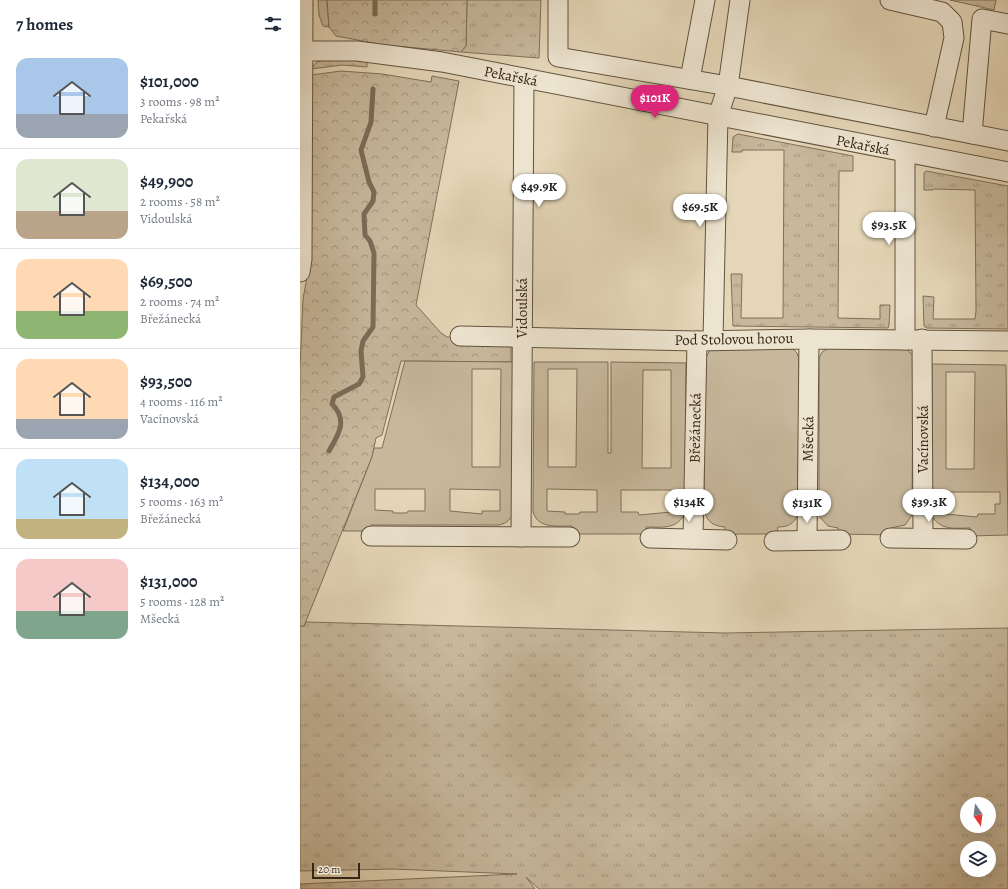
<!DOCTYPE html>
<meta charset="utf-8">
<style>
body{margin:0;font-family:Alegreya,serif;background:#f2f2f3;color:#1f2937;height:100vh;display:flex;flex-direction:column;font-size:15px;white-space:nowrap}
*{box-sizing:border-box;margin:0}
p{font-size:13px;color:#747a83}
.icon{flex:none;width:22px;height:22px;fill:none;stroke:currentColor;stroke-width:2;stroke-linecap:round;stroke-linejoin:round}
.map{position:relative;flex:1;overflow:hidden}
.side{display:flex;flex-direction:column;background:#fff;width:300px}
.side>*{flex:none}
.needle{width:26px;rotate:166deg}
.controls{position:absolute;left:660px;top:797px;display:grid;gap:8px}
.controls a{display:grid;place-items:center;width:36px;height:36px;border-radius:50%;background:#fff;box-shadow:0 4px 16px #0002;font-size:20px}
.scale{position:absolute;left:12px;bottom:10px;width:48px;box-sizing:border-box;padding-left:4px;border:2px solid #372717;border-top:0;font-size:11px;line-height:14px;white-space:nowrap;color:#372717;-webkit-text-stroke:3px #ede4d0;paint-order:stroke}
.price{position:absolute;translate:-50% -34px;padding:0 9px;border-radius:14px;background:#fff;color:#222;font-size:13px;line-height:26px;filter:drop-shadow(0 1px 2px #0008)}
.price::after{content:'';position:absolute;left:50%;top:24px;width:12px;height:9px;margin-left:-6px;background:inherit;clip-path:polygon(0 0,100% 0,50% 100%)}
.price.on{background:#db2777;color:#fff}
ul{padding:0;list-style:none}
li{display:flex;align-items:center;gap:12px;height:100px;padding:0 16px}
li+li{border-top:1px solid #e0e1e3}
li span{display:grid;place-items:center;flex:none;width:112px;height:80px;border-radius:12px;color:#555}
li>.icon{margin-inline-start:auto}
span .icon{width:48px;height:48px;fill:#fffc;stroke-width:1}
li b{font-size:17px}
h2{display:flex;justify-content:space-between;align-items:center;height:48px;padding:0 16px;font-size:17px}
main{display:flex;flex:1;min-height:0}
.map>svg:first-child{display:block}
.grass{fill:url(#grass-tufts);stroke:#7f705a;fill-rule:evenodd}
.park{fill:url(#park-crowns);stroke:#7f705a}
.garden{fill:#c7b89c;stroke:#7f705a;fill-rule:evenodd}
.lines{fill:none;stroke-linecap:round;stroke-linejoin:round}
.stream{stroke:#7b6c57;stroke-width:5}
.minor-casing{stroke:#62533f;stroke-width:21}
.minor{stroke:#ede4d0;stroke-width:19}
.labels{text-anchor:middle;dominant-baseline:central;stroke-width:3;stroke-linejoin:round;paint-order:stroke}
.street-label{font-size:15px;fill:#372717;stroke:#ede4d0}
</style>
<main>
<section class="side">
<h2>7 homes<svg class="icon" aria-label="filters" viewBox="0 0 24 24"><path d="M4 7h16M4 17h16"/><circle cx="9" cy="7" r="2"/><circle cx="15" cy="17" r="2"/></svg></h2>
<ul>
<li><span style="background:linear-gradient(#a9c7e8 70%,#9aa5b1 0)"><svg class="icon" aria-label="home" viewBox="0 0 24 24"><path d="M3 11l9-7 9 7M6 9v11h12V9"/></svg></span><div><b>$101,000</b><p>3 rooms · 98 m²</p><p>Pekařská</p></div></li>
<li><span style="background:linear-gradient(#dfe7d0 65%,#b9a48a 0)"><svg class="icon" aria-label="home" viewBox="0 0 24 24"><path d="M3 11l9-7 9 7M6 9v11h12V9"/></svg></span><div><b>$49,900</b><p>2 rooms · 58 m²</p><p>Vidoulská</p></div></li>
<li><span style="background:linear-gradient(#ffd9b3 65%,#8fb573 0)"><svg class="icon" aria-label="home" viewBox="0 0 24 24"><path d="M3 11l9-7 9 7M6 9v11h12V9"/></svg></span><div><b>$69,500</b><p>2 rooms · 74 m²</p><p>Břežánecká</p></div></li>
<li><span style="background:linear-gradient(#ffd9b3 75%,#9aa5b1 0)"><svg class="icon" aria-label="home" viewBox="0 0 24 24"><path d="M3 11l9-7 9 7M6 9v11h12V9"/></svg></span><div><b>$93,500</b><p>4 rooms · 116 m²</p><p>Vacínovská</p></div></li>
<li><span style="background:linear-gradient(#bfe0f5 75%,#c2b280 0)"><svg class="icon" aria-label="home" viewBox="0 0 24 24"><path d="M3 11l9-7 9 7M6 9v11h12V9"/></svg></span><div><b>$134,000</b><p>5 rooms · 163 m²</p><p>Břežánecká</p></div></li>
<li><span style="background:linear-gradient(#f6c9c9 65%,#7fa58c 0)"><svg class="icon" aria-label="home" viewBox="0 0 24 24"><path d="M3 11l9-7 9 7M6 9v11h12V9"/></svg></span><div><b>$131,000</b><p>5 rooms · 128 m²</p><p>Mšecká</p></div></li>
</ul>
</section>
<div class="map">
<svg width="708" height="889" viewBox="0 0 708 889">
<defs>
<pattern id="grass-tufts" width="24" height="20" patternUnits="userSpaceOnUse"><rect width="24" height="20" fill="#c7b89c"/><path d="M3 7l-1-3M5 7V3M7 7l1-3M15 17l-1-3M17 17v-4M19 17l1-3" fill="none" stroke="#a2967e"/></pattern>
<pattern id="park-crowns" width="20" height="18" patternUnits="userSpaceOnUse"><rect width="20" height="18" fill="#c7b89c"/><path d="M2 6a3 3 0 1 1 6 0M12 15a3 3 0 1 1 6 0" fill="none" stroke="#a2967e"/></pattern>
</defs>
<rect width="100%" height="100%" fill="#e4d6b7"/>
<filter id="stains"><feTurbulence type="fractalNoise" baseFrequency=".005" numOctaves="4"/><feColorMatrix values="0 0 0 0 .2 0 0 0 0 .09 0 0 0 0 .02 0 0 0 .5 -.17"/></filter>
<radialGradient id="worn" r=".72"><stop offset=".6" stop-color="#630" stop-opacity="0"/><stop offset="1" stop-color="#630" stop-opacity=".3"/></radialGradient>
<!-- grass -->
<g class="grass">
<polygon points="18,0 27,0 29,27 23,26 19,15"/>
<polygon points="167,0 241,0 239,58 161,52 166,46"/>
<polygon points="650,0 696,0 694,10"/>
<polygon points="27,59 67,61 67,67 42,65 11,69 17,62"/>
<polygon points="438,134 553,156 553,171 539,171 538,318 580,319 580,305 590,305 589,325 588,328 433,326 431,274 442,274 441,318 483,318 484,150 442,150 442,152 432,152 433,137"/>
<polygon points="626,171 708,186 708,329 626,328 624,326 623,296 634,297 633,319 675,319 676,311 675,190 634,189 633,190 624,190 624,173"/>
<path d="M6,622l419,11 283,-5v261h-469l-13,-12 9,12h-235v-5l217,-10 -124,-5 -93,2v-245h4zM667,804h22v22h-22zM667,848h22v22h-22z"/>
</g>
<!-- park -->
<g class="park">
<polygon points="27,0 167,0 166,46 161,52 84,45 36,36 29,27"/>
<polygon points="41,71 82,74 131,82 132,76 159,81 116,305 141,333 147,337 211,338 211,362 101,361 82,435 76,438 72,457 4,626 0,626 0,369 3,299 10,261 11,75"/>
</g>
<!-- garden -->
<g class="garden">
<path d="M492,348l5,5 2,6 -1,155c-4,10 -10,13 -20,13l-1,7h-52v-7c-12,-1 -18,-5 -21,-17l1,-151 5,-9z"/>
<polygon points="528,348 607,349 613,356 612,515 605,525 591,528 591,535 539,534 538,528 528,526 519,516 519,358 522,352"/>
<path d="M105,361l110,1 -1,150c-4,8 -7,11 -15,13h-128l-1,6h-27l29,-74 2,-9h8zM172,369h29l-1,98h-28zM75,489h50v22h-17l-1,2h-14v-2l-18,-1zM150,489l50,1v21h-18v3l-32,-3z"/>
<path d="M234,362h74v91h3v-91l75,1 -1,150c-8,17 -23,14 -39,14v7h-74v-8c-15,0 -35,3 -39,-15zM248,369h29l-1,98h-28zM343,370h28v98h-29zM247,489l50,1v22h-17l-1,2h-14v-2l-18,-1zM321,490h50v22l-32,3 -1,-3h-17z"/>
<path d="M632,364l74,1 2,170 -38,1v-8c-15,0 -29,3 -38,-12zM646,372h29l-1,97h-28zM645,492h55v12h-5v10h-17l-1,3 -32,-3z"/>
</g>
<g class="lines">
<!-- stream -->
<g class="stream">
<polyline points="75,14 75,0"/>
<path d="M29,451c10,-17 19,-31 3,-47l2,-7 25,-13 4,-7 -2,-26 2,-10 10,-14 1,-74 -4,-12 -5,-6 -1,-21 9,-13 1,-9 -5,-10 -8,-32 10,-28 2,-33"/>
</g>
<defs>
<g id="minor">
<polyline points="258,0 258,57 428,86 708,141"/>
<polyline points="590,0 642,12 652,22 654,38 634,127"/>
<polyline points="0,51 57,51 142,62 708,172"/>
<polyline points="390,79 405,0"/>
<polyline points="672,134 682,19 708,24"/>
<polyline points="605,153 605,340"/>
<polyline points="0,272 2,259 3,0"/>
<polyline points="160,336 397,341 509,339 708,341"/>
<polyline points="622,339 623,538"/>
<polyline points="413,340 418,116 428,86 440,0"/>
<polyline points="71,536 270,537"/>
<polyline points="221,537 224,78"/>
<polyline points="350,538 427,540"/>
<polyline points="590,538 667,539"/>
<polyline points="393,539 397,341"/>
<polyline points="507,539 509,339"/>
<polyline points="474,541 541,540"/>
</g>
</defs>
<!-- minor casing -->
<use href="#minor" class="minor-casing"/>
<!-- minor -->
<use href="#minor" class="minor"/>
</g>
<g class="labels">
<!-- street labels -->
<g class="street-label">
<text transform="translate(211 76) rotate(11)">Pekařská</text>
<text transform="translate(563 145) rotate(11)">Pekařská</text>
<text transform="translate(222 308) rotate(-90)">Vidoulská</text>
<text transform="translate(434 339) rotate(-1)">Pod Stolovou horou</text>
<text transform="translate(395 428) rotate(-89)">Břežánecká</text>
<text transform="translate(508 439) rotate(-89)">Mšecká</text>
<text transform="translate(623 439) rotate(-90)">Vacínovská</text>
</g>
</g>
<rect width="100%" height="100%" filter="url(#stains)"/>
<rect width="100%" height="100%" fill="url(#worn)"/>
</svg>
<div class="controls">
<a><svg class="needle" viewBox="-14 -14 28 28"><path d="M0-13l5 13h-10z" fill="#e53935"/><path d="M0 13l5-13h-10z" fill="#747a83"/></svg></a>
<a><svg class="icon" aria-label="layers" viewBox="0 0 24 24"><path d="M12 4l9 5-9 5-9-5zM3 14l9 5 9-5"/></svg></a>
</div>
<div class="scale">20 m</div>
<b class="price on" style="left:355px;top:119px">$101K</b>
<b class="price" style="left:239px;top:208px">$49.9K</b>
<b class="price" style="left:400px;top:228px">$69.5K</b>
<b class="price" style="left:589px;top:246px">$93.5K</b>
<b class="price" style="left:389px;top:523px">$134K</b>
<b class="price" style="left:629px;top:523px">$39.3K</b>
<b class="price" style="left:507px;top:524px">$131K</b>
</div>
</main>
